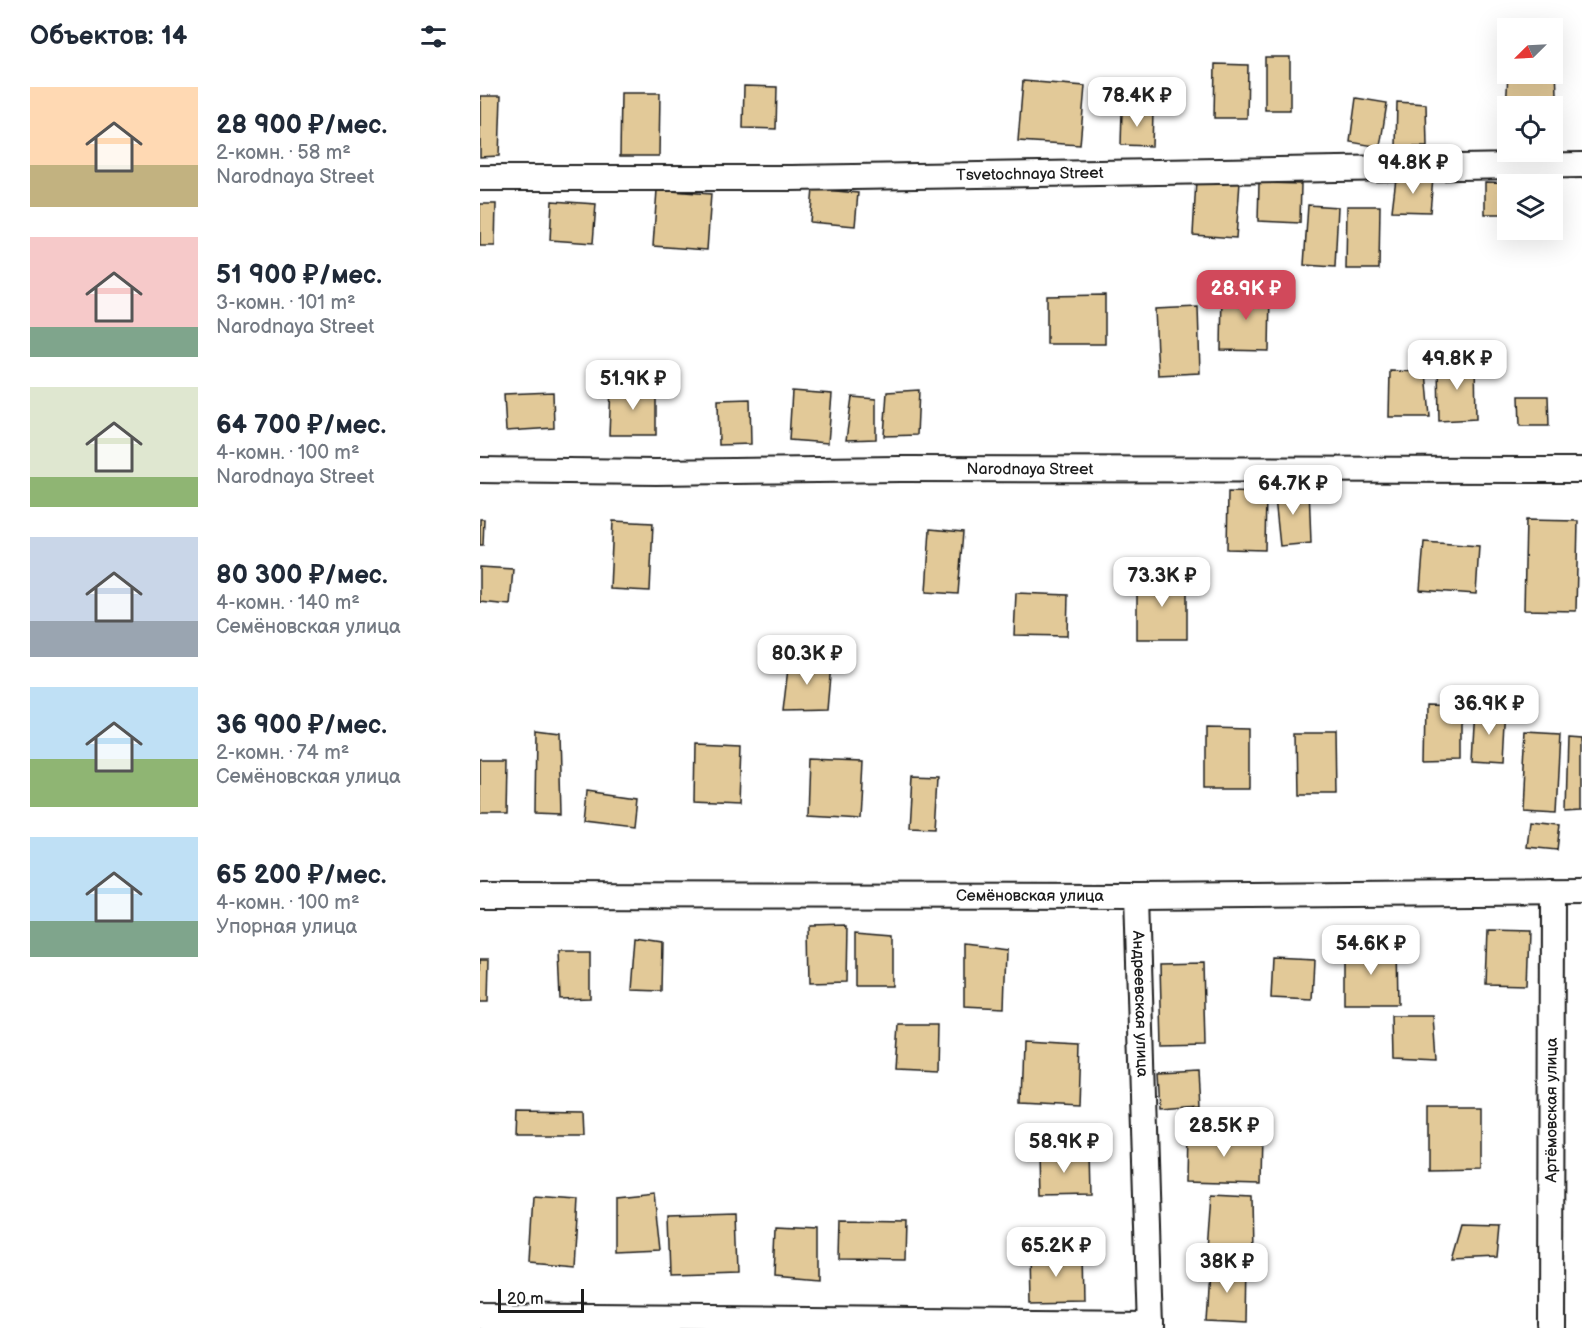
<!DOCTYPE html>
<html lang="ru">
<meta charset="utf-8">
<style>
body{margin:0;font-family:"Balsamiq Sans",sans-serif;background:#f2f2f3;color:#1f2937;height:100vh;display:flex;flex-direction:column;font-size:22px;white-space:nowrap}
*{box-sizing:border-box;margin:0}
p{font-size:20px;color:#747a83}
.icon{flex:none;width:33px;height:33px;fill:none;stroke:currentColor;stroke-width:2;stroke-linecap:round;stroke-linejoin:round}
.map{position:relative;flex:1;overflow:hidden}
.drawer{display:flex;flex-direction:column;background:#fff;width:480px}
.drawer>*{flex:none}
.needle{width:39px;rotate:246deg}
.tools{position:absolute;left:1017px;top:18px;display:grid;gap:12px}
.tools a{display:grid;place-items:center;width:66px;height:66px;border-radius:0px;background:#fff;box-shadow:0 6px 24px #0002;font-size:30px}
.scale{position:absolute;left:18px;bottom:15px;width:86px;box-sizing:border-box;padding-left:6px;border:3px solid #1c1c1c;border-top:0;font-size:16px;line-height:21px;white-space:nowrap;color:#1c1c1c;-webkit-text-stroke:4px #fff;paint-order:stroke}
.price{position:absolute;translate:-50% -51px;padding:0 14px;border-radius:12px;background:#fff;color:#222;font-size:20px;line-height:39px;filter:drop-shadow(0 2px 3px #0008)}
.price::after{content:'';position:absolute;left:50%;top:36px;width:18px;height:14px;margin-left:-9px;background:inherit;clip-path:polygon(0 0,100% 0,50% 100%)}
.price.current{background:#d1495b;color:#fff}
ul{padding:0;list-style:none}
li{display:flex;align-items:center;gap:18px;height:150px;padding:0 30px}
li span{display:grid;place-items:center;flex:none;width:168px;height:120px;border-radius:0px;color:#555}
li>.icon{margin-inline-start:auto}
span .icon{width:72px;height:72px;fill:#fffc;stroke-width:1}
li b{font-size:26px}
h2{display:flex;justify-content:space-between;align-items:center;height:72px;padding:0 30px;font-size:26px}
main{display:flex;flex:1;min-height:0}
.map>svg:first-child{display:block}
.building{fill:#e2c998;stroke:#1c1c1c;stroke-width:1.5}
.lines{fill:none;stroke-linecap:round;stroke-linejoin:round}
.street-casing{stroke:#1c1c1c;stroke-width:28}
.street{stroke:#fff;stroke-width:24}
.labels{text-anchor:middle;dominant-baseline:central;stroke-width:5;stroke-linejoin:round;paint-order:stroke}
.street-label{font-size:16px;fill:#1c1c1c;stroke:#fff}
</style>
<main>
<section class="drawer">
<h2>Объектов: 14<svg class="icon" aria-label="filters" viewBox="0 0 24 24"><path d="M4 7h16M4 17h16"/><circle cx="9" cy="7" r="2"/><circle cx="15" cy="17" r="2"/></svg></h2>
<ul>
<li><span style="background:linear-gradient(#ffd9b3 65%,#c2b280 0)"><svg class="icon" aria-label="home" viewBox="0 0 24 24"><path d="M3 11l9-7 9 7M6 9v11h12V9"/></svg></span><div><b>28 900 ₽/мес.</b><p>2-комн. · 58 m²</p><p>Narodnaya Street</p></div></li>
<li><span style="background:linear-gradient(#f6c9c9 75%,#7fa58c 0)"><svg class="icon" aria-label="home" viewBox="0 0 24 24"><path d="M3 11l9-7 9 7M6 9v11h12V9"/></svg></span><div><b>51 900 ₽/мес.</b><p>3-комн. · 101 m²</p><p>Narodnaya Street</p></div></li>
<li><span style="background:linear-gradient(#dfe7d0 75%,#8fb573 0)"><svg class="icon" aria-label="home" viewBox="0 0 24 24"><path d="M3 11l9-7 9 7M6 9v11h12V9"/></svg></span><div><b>64 700 ₽/мес.</b><p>4-комн. · 100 m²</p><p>Narodnaya Street</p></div></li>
<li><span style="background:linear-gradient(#c9d6e8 70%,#9aa5b1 0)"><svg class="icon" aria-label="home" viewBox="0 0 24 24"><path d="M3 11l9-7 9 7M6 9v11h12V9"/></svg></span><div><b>80 300 ₽/мес.</b><p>4-комн. · 140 m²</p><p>Семёновская улица</p></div></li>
<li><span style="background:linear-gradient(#bfe0f5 60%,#8fb573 0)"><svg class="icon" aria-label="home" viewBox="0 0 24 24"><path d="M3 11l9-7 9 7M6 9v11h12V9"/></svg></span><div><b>36 900 ₽/мес.</b><p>2-комн. · 74 m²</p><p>Семёновская улица</p></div></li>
<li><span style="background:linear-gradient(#bfe0f5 70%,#7fa58c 0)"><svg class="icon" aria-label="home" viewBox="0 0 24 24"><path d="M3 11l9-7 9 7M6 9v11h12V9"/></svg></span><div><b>65 200 ₽/мес.</b><p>4-комн. · 100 m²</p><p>Упорная улица</p></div></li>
</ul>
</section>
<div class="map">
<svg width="1102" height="1328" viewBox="0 0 1102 1328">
<rect width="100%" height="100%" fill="#fff"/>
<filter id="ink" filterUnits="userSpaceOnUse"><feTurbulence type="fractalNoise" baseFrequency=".0167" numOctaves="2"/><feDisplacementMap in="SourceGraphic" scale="12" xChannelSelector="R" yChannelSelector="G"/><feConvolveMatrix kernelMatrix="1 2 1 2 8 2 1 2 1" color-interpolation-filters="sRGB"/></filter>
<g filter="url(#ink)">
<!-- building -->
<g class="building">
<rect x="785" y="57" width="25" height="53"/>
<polygon points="735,64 768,65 767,118 734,118"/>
<polygon points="1076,68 1078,122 1072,122 1072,106 1028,106 1028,126 1025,126 1028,74 1072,74 1072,69"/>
<polygon points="543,81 605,86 600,145 538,141"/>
<polygon points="264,86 297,87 296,129 263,128"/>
<polygon points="141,93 180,93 179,156 140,156"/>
<polygon points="0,96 21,96 19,156 0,157"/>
<polygon points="876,98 907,103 900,147 870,142"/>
<polygon points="917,102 946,104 947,147 916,147"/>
<polygon points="642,111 673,112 672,146 641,145"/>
<polygon points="916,178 953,178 950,212 912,211"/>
<polygon points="716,180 760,182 756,238 713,235"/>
<polygon points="1005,182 1048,183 1048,184 1028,184 1028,214 1005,214"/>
<polygon points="779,183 821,184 820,223 778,221"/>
<polygon points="333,189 378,193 375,226 330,222"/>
<polygon points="177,190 231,194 227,250 173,246"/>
<polygon points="72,201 116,204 113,243 70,240"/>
<polygon points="0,204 16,204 15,246 0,246"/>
<polygon points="828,205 858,207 855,267 824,265"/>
<polygon points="867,206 900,206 899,269 866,269"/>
<polygon points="742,290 790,291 789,351 741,350"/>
<polygon points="625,295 625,344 567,344 567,296"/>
<polygon points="718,307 720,373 678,375 675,309"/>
<polygon points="995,362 996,419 959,421 958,363"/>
<polygon points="910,371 946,372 950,417 909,417"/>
<polygon points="131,386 176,388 176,435 129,435"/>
<polygon points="439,390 437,435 404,436 407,392"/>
<polygon points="312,391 352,394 348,443 309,440"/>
<polygon points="73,392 74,428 26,431 24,394"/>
<polygon points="1039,396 1068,396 1069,426 1040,426"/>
<polygon points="372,397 396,399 396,439 366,440"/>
<polygon points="270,399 271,444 239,445 238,400"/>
<polygon points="829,487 831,543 800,546 794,489"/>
<polygon points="748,492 786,493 785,550 747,549"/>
<polygon points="0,519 4,519 3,545 0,545"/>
<polygon points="1046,520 1098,521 1096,611 1044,610"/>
<polygon points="133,521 173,523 170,591 130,589"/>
<polygon points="450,529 483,532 478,594 446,592"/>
<polygon points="944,542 999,546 996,594 940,590"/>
<polygon points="0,567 33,569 30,605 0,602"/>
<rect x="657" y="576" width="50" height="63"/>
<polygon points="536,593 588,595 587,636 534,635"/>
<polygon points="309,660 351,664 347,710 303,711"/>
<polygon points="946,705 982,706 982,759 945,760"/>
<polygon points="995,707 1026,709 1023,765 992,763"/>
<polygon points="725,728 769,729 769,787 725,787"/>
<polygon points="56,731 79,734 81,812 55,811"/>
<polygon points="1046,733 1081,735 1077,810 1042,808"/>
<polygon points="817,734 856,734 857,794 818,794"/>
<polygon points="1089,738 1102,739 1102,806 1087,807"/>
<polygon points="215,742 260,744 258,805 214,803"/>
<polygon points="0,759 28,759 27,815 0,815"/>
<polygon points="331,760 382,762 379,818 329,815"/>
<polygon points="432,775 458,776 455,828 429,827"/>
<polygon points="107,790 156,797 153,825 104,819"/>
<polygon points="1050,821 1080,824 1077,850 1047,847"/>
<polygon points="367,926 366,982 330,983 329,927"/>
<polygon points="1008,930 1048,931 1046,985 1006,984"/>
<polygon points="375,931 412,934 412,986 375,986"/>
<polygon points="156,938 182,942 181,991 152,990"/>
<polygon points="484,944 526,949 524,1008 484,1006"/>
<polygon points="864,947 917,947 918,1004 864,1004"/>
<polygon points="78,952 110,952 110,998 80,999"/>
<polygon points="793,958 834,960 832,1000 791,998"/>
<polygon points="0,959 9,959 8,1002 0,1002"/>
<polygon points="723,963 725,1046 682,1047 680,964"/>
<polygon points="911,1016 953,1016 956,1060 912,1058"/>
<polygon points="419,1025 457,1025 456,1070 416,1068"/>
<polygon points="543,1042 601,1045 599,1106 541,1103"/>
<polygon points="719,1071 721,1104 680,1107 678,1073"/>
<polygon points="949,1107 999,1107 999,1170 949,1171"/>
<polygon points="38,1111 105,1112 106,1136 37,1136"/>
<polygon points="706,1132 782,1133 781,1184 705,1182"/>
<polygon points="611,1153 612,1194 557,1195 556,1155"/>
<polygon points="174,1192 180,1249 136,1251 136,1196"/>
<polygon points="732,1195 771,1197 772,1252 728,1253"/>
<polygon points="53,1197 99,1200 95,1267 49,1263"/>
<polygon points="257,1212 259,1274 190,1276 188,1214"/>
<polygon points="360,1220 427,1221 426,1260 359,1259"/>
<polygon points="983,1224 1020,1225 1017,1257 973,1259"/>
<polygon points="296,1227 338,1229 338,1280 294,1276"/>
<polygon points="603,1254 604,1300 550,1301 549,1255"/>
<polygon points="767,1265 766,1322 725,1320 728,1267"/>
</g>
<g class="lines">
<defs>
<g id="street">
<path id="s1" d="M0,178h311l791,-13"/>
<path id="s2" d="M0,470l176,2 244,-3 682,1"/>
<path id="s3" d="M0,895l657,1 445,-4"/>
<path id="s4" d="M657,896l13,432"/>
<polyline points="0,1317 670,1323"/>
<path id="s5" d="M1071,1328l1,-436"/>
</g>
</defs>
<!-- street casing -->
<use href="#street" class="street-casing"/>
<!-- street -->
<use href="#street" class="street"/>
</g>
</g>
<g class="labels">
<!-- street labels -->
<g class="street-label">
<text stroke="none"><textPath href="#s1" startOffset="550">Tsvetochnaya Street</textPath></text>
<text stroke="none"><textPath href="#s2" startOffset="550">Narodnaya Street</textPath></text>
<text stroke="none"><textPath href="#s3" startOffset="550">Семёновская улица</textPath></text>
<text stroke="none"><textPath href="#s4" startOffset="108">Андреевская улица</textPath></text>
<text stroke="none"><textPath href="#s5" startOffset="218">Артёмовская улица</textPath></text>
</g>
</g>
</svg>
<div class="tools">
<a><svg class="needle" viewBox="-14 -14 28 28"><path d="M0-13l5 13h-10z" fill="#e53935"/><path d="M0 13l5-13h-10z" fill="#747a83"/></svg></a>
<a><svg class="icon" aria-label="locate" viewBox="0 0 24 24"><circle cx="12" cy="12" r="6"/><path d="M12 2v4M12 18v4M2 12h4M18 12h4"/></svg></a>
<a><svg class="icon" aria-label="layers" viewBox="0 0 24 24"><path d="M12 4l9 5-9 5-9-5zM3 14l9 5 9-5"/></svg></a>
</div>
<div class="scale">20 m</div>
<b class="price" style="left:657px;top:128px">78.4K ₽</b>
<b class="price" style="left:933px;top:195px">94.8K ₽</b>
<b class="price current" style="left:766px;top:321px">28.9K ₽</b>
<b class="price" style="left:977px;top:391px">49.8K ₽</b>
<b class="price" style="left:153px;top:411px">51.9K ₽</b>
<b class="price" style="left:813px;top:516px">64.7K ₽</b>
<b class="price" style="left:682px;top:608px">73.3K ₽</b>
<b class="price" style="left:327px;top:686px">80.3K ₽</b>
<b class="price" style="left:1009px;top:736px">36.9K ₽</b>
<b class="price" style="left:891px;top:976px">54.6K ₽</b>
<b class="price" style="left:744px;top:1158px">28.5K ₽</b>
<b class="price" style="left:584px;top:1174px">58.9K ₽</b>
<b class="price" style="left:576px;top:1278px">65.2K ₽</b>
<b class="price" style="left:747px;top:1294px">38K ₽</b>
</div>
</main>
